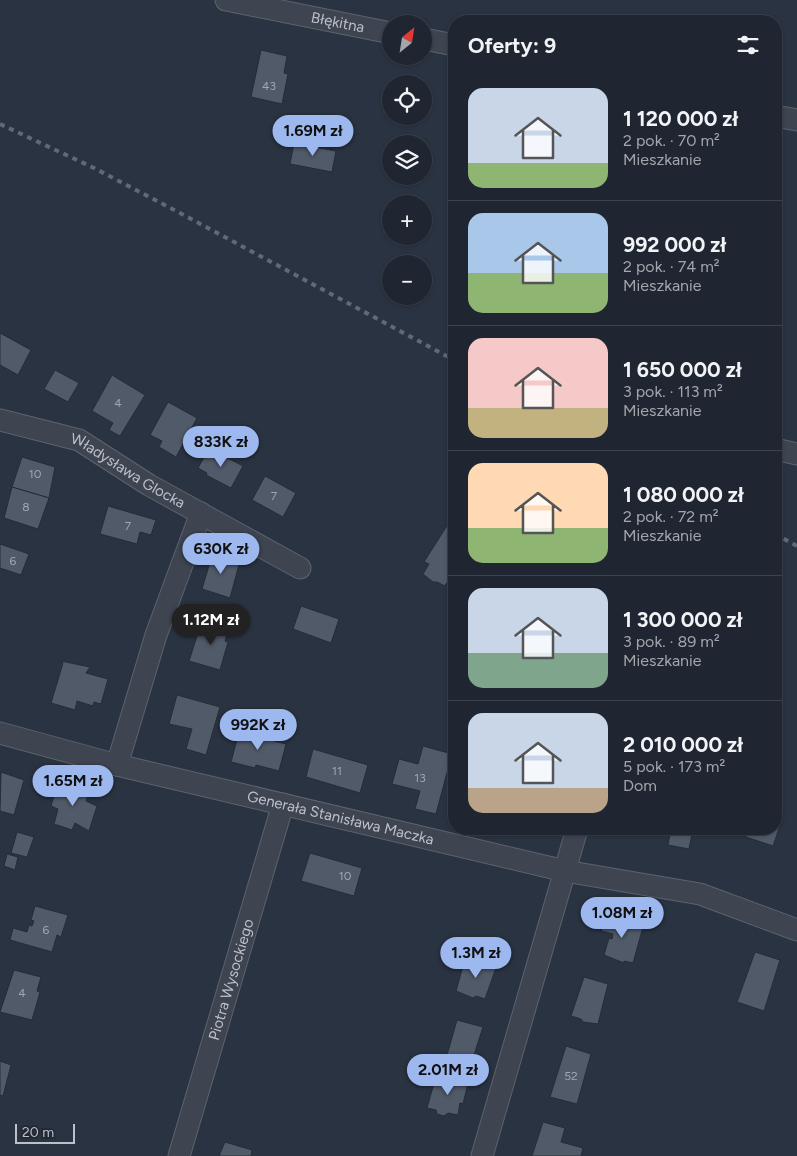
<!DOCTYPE html>
<html lang="pl">
<meta charset="utf-8">
<style>
body{margin:0;font-family:Figtree,sans-serif;background:#282e39;color:#f1f3f6;height:100vh;display:flex;flex-direction:column;font-size:19px;white-space:nowrap}
*{box-sizing:border-box;margin:0}
p{font-size:16px;color:#a2a5ab}
.icon{flex:none;width:28px;height:28px;fill:none;stroke:currentColor;stroke-width:2;stroke-linecap:round;stroke-linejoin:round}
.map{position:relative;flex:1;overflow:hidden}
.details{position:absolute;left:448px;top:15px;width:334px;height:820px;display:flex;flex-direction:column;background:#202631;border-radius:20px;box-shadow:0 1px 4px #0004,0 0 0 1px #3d434d}
.details>*{flex:none}
.needle{width:32px;rotate:30deg}
.controls{position:absolute;left:382px;top:15px;display:grid;gap:10px}
.controls a{display:grid;place-items:center;width:50px;height:50px;border-radius:50%;background:#202631;box-shadow:0 1px 4px #0004,0 0 0 1px #3d434d;font-size:25px}
.scale{position:absolute;left:15px;bottom:12px;width:60px;box-sizing:border-box;padding-left:5px;border:2px solid #bbc0cb;border-top:0;font-size:14px;line-height:18px;white-space:nowrap;color:#bbc0cb;-webkit-text-stroke:4px #232a36;paint-order:stroke}
.price{position:absolute;translate:-50% -42px;padding:0 11px;border-radius:18px;background:#9db8ee;color:#111;font-size:16px;line-height:32px;filter:drop-shadow(0 1px 2px #0008)}
.price::after{content:'';position:absolute;left:50%;top:30px;width:15px;height:11px;margin-left:-8px;background:inherit;clip-path:polygon(0 0,100% 0,50% 100%)}
.price.selected{background:#222;color:#fff}
ul{padding:0;list-style:none}
li{display:flex;align-items:center;gap:15px;height:125px;padding:0 20px}
li+li{border-top:1px solid #3d434d}
li span{display:grid;place-items:center;flex:none;width:140px;height:100px;border-radius:15px;color:#555}
li>.icon{margin-inline-start:auto}
span .icon{width:60px;height:60px;fill:#fffc;stroke-width:1}
li b{font-size:21px}
h2{display:flex;justify-content:space-between;align-items:center;height:60px;padding:0 20px;font-size:21px}
.map>svg:first-child{display:block}
.building{fill:#515a69;stroke:#252c38}
.lines{fill:none;stroke-linecap:round;stroke-linejoin:round}
.minor-casing{stroke:#5c636e;stroke-width:23}
.minor{stroke:#3e4551;stroke-width:21}
.rail{stroke:#616977;stroke-width:4;stroke-dasharray:5 5;stroke-linecap:butt}
.labels{text-anchor:middle;dominant-baseline:central;stroke-width:4;stroke-linejoin:round;paint-order:stroke}
.number-label{font-size:12px;fill:#a0a6b2}
.street-label{font-size:15px;fill:#bbc0cb;stroke:#232a36}
</style>
<div class="map">
<svg width="797" height="1156" viewBox="0 0 797 1156">
<rect width="100%" height="100%" fill="#2a3341"/>
<!-- building -->
<g class="building">
<polygon points="261,50 287,56 284,73 288,74 282,104 251,97"/>
<polygon points="294,143 336,151 332,172 290,164"/>
<polygon points="0,333 31,350 18,375 0,365"/>
<polygon points="55,370 79,383 68,402 44,389"/>
<polygon points="112,375 145,395 120,436 109,430 113,423 92,411"/>
<polygon points="168,402 197,418 176,457 159,447 162,441 150,435"/>
<polygon points="208,450 217,455 218,453 243,466 231,488 206,475 207,473 198,468"/>
<polygon points="22,457 55,467 49,498 12,487"/>
<polygon points="265,476 296,493 283,517 252,500"/>
<polygon points="12,487 49,498 38,529 4,518"/>
<polygon points="108,506 156,520 151,535 140,532 137,544 100,534"/>
<polygon points="448,524 454,528 454,570 445,586 437,582 433,582 423,574 429,564 424,562"/>
<polygon points="0,544 29,554 21,575 0,568"/>
<polygon points="213,552 240,561 230,598 202,589"/>
<polygon points="301,606 339,619 331,643 293,629"/>
<polygon points="211,619 230,625 225,641 228,642 220,670 189,661 198,633 206,635"/>
<polygon points="61,661 90,667 86,673 108,679 101,704 94,702 93,706 77,701 75,710 51,703 63,663"/>
<polygon points="177,695 220,707 206,755 186,749 192,729 169,724"/>
<polygon points="240,728 264,734 263,738 286,744 279,771 256,765 255,768 231,762"/>
<polygon points="423,746 452,754 436,814 415,809 420,791 392,784 399,759 418,764"/>
<polygon points="313,749 368,765 360,793 306,777"/>
<polygon points="1,772 24,780 14,815 0,811"/>
<polygon points="58,783 89,791 86,801 97,806 89,831 75,823 72,830 54,824 58,809 51,806"/>
<polygon points="775,811 784,814 773,846 731,832 732,829 775,829"/>
<polygon points="643,829 693,829 689,849 668,845 670,834 643,832"/>
<polygon points="17,832 34,837 27,857 11,853"/>
<polygon points="310,853 362,868 354,896 301,881"/>
<polygon points="7,854 18,857 15,870 4,866"/>
<polygon points="35,906 68,915 61,937 57,935 52,952 10,940 13,928 27,932 29,925 32,926 34,921 31,920"/>
<polygon points="606,913 643,927 633,963 624,961 624,963 604,955 609,938 612,939 613,934 601,931"/>
<polygon points="755,952 780,960 764,1011 737,1002"/>
<polygon points="470,958 497,965 485,999 476,996 473,998 456,991 463,966 468,967"/>
<polygon points="14,970 41,977 37,991 40,992 32,1020 0,1012"/>
<polygon points="584,977 608,984 598,1024 583,1022 581,1019 571,1016"/>
<polygon points="457,1020 483,1027 472,1061 447,1055"/>
<polygon points="566,1046 591,1054 577,1104 550,1097"/>
<polygon points="0,1061 11,1065 3,1096 0,1095"/>
<polygon points="442,1074 468,1083 463,1104 460,1103 458,1115 448,1113 444,1116 437,1114 436,1110 427,1108 434,1083 439,1084"/>
<polygon points="543,1122 565,1128 561,1142 583,1148 581,1156 532,1156"/>
<polygon points="225,1142 252,1150 251,1156 219,1156"/>
</g>
<g class="lines">
<defs>
<g id="minor">
<path id="s1" d="M226,0l165,33"/>
<polyline points="424,39 454,45"/>
<polyline points="775,116 797,120"/>
<path id="s2" d="M0,420l79,20 70,45 151,83"/>
<polyline points="775,449 797,454"/>
<path id="s3" d="M0,733l117,32 448,106 135,23 97,36"/>
<polyline points="117,765 156,635 201,513"/>
<path id="s4" d="M179,1156l104,-352"/>
<polyline points="482,1156 577,829"/>
</g>
</defs>
<!-- minor casing -->
<use href="#minor" class="minor-casing"/>
<!-- minor -->
<use href="#minor" class="minor"/>
<!-- rail -->
<g class="rail">
<polyline points="0,124 94,168 180,213 454,360"/>
<polyline points="775,534 797,546"/>
</g>
</g>
<g class="labels">
<!-- number labels -->
<g class="number-label">
<text x="269" y="86">43</text>
<text x="118" y="403">4</text>
<text x="35" y="474">10</text>
<text x="274" y="496">7</text>
<text x="26" y="507">8</text>
<text x="128" y="526">7</text>
<text x="13" y="561">6</text>
<text x="337" y="771">11</text>
<text x="420" y="778">13</text>
<text x="345" y="876">10</text>
<text x="46" y="930">6</text>
<text x="22" y="993">4</text>
<text x="571" y="1076">52</text>
</g>
<!-- street labels -->
<g class="street-label">
<text stroke="none"><textPath href="#s1" startOffset="114">Błękitna</textPath></text>
<text stroke="none"><textPath href="#s2" startOffset="139">Władysława Glocka</textPath></text>
<text stroke="none"><textPath href="#s3" startOffset="351">Generała Stanisława Maczka</textPath></text>
<text stroke="none"><textPath href="#s4" startOffset="184">Piotra Wysockiego</textPath></text>
</g>
</g>
</svg>
<div class="controls">
<a><svg class="needle" viewBox="-14 -14 28 28"><path d="M0-13l5 13h-10z" fill="#e53935"/><path d="M0 13l5-13h-10z" fill="#a2a5ab"/></svg></a>
<a><svg class="icon" aria-label="locate" viewBox="0 0 24 24"><circle cx="12" cy="12" r="6"/><path d="M12 2v4M12 18v4M2 12h4M18 12h4"/></svg></a>
<a><svg class="icon" aria-label="layers" viewBox="0 0 24 24"><path d="M12 4l9 5-9 5-9-5zM3 14l9 5 9-5"/></svg></a>
<a>+</a>
<a>−</a>
</div>
<div class="scale">20 m</div>
<b class="price" style="left:313px;top:157px">1.69M zł</b>
<b class="price" style="left:221px;top:468px">833K zł</b>
<b class="price" style="left:221px;top:575px">630K zł</b>
<b class="price selected" style="left:211px;top:646px">1.12M zł</b>
<b class="price" style="left:258px;top:751px">992K zł</b>
<b class="price" style="left:73px;top:807px">1.65M zł</b>
<b class="price" style="left:622px;top:939px">1.08M zł</b>
<b class="price" style="left:476px;top:979px">1.3M zł</b>
<b class="price" style="left:448px;top:1096px">2.01M zł</b>
<section class="details">
<h2>Oferty: 9<svg class="icon" aria-label="filters" viewBox="0 0 24 24"><path d="M4 7h16M4 17h16"/><circle cx="9" cy="7" r="2"/><circle cx="15" cy="17" r="2"/></svg></h2>
<ul>
<li><span style="background:linear-gradient(#c9d6e8 75%,#8fb573 0)"><svg class="icon" aria-label="home" viewBox="0 0 24 24"><path d="M3 11l9-7 9 7M6 9v11h12V9"/></svg></span><div><b>1 120 000 zł</b><p>2 pok. · 70 m²</p><p>Mieszkanie</p></div></li>
<li><span style="background:linear-gradient(#a9c7e8 60%,#8fb573 0)"><svg class="icon" aria-label="home" viewBox="0 0 24 24"><path d="M3 11l9-7 9 7M6 9v11h12V9"/></svg></span><div><b>992 000 zł</b><p>2 pok. · 74 m²</p><p>Mieszkanie</p></div></li>
<li><span style="background:linear-gradient(#f6c9c9 70%,#c2b280 0)"><svg class="icon" aria-label="home" viewBox="0 0 24 24"><path d="M3 11l9-7 9 7M6 9v11h12V9"/></svg></span><div><b>1 650 000 zł</b><p>3 pok. · 113 m²</p><p>Mieszkanie</p></div></li>
<li><span style="background:linear-gradient(#ffd9b3 65%,#8fb573 0)"><svg class="icon" aria-label="home" viewBox="0 0 24 24"><path d="M3 11l9-7 9 7M6 9v11h12V9"/></svg></span><div><b>1 080 000 zł</b><p>2 pok. · 72 m²</p><p>Mieszkanie</p></div></li>
<li><span style="background:linear-gradient(#c9d6e8 65%,#7fa58c 0)"><svg class="icon" aria-label="home" viewBox="0 0 24 24"><path d="M3 11l9-7 9 7M6 9v11h12V9"/></svg></span><div><b>1 300 000 zł</b><p>3 pok. · 89 m²</p><p>Mieszkanie</p></div></li>
<li><span style="background:linear-gradient(#c9d6e8 75%,#b9a48a 0)"><svg class="icon" aria-label="home" viewBox="0 0 24 24"><path d="M3 11l9-7 9 7M6 9v11h12V9"/></svg></span><div><b>2 010 000 zł</b><p>5 pok. · 173 m²</p><p>Dom</p></div></li>
</ul>
</section>
</div>
